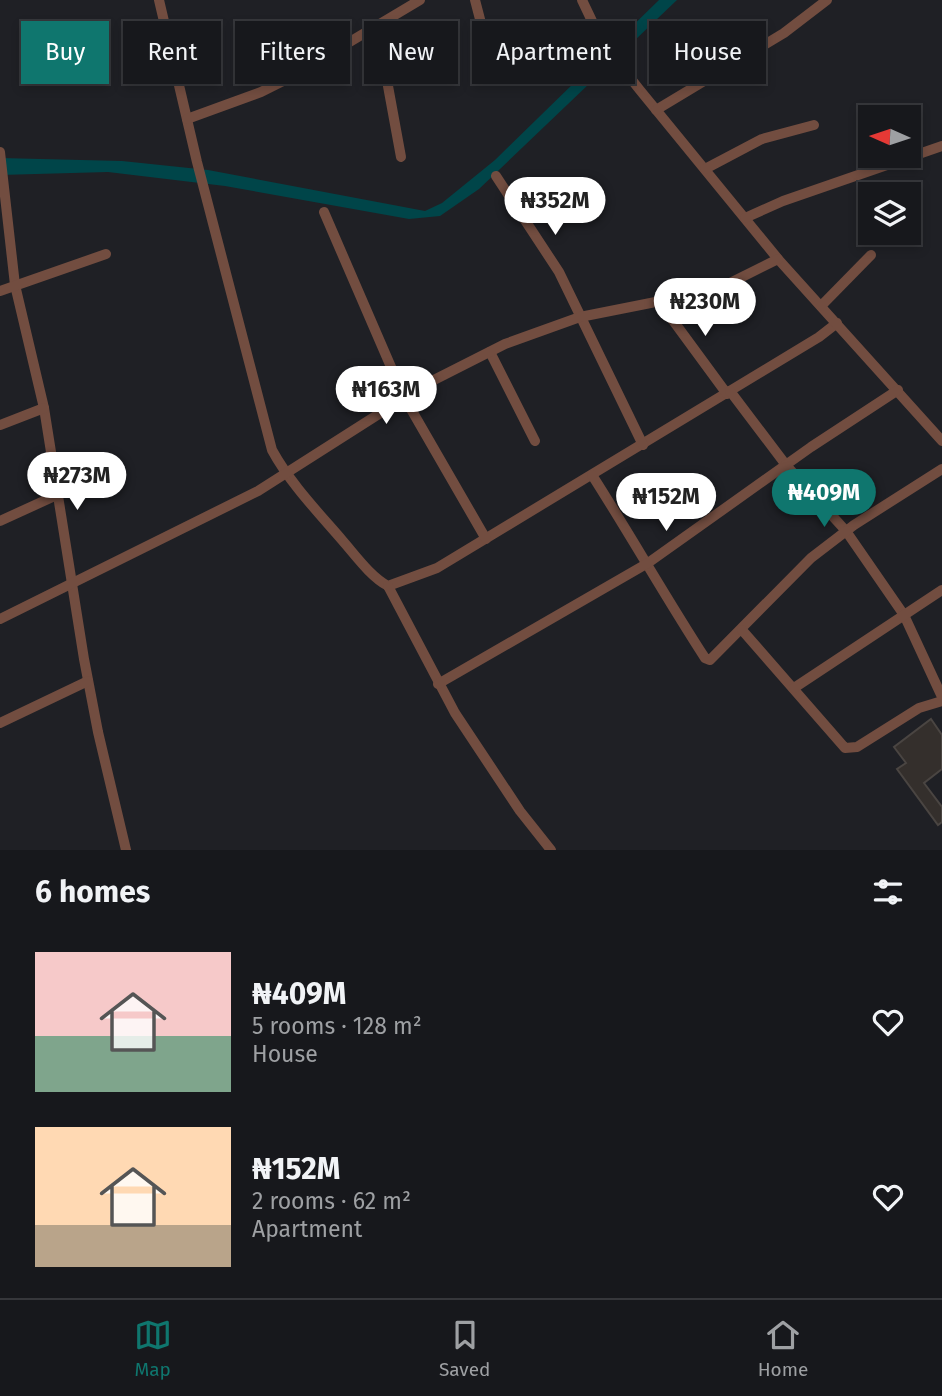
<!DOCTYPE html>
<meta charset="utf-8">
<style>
body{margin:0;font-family:"Fira Sans",sans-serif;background:#242529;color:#f1f3f6;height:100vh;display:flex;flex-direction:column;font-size:26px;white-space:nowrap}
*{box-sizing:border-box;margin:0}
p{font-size:23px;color:#9ea0a3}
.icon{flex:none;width:38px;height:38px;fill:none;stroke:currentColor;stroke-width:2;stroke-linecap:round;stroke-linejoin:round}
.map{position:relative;height:850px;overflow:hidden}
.side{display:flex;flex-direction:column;background:#17181c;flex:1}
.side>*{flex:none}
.top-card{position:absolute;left:21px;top:21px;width:901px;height:63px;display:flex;gap:14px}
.needle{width:46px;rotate:273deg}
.tools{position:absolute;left:858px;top:105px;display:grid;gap:14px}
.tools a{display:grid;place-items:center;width:63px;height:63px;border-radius:0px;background:#17181c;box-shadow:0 4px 10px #0003,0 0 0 2px #36373b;font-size:35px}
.price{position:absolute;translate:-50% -60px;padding:0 16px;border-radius:24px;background:#fff;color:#222;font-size:23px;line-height:46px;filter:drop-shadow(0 2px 4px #0008)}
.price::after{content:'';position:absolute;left:50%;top:42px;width:21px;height:16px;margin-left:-10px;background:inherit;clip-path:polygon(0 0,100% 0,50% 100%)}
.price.current{background:#0f766e;color:#fff}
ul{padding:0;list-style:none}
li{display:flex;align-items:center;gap:21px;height:175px;padding:0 35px}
li span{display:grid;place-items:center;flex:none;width:196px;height:140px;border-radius:0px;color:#555}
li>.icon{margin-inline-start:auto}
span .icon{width:84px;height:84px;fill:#fffc;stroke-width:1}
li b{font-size:30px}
h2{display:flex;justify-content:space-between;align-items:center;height:84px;padding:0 35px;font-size:30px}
.chip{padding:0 24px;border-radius:0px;background:#17181c;box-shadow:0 4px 10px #0003,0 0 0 2px #36373b;font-size:24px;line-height:63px}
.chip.current{background:#0f766e;color:#fff}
.dock{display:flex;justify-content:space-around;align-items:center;height:98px;border-top:2px solid #36373b;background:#17181c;font-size:19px;color:#9ea0a3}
.dock a{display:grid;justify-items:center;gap:4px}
.dock .current{color:#0f766e}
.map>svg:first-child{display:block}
.water{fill:#004549}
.building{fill:#342f2c;stroke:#4a4542;stroke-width:2}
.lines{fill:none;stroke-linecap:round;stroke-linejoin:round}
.street{stroke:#724d40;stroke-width:10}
</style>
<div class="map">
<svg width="942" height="850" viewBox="0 0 942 850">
<rect width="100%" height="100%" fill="#1f2025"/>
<!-- water -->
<polygon class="water" points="659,0 677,0 479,189 440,216 409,219 225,186 108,172 0,175 0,158 122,161 208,170 425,211 442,203 495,160"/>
<!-- building -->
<polygon class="building" points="931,719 942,735 942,769 924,783 942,807 942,822 938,825 897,769 906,763 894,747"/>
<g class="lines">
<!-- street -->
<g class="street">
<path d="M159,0l38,162 75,288c18,33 45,61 70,90 14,16 28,36 46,46l49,-18 382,-231 18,-14"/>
<polyline points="475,0 494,73"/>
<polyline points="582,0 602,42 639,89 778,259 942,441"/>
<polyline points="377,26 401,157"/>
<polyline points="656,110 784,33 827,0"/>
<polyline points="187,119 261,92 291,77 420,0"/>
<polyline points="0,152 15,285 44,408 84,659 98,732 126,850"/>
<polyline points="705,169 762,139 814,125"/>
<polyline points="496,176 559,272 643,445"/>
<polyline points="324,212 404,397 486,539"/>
<polyline points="745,218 783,201 942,146"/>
<polyline points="0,291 106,254"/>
<polyline points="658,300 727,394"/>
<polyline points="821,306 871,255"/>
<polyline points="490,352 535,441"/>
<polyline points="730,391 786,465 846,531 904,615 942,697"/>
<polyline points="0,425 44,408"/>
<path d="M592,475c39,61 74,123 113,183l5,2 101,-102 43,-33 88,-56"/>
<polyline points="0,521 59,494"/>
<polyline points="388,586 455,713 520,811 551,850"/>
<polyline points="0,619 258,491 426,384 505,344 580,317 716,290 778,259"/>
<polyline points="742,630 845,748 857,747 919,708 942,701"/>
<polyline points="438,684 648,563 811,447 898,390"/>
<polyline points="794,688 942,590"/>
<polyline points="0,723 88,681"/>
</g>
</g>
</svg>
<div class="tools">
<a><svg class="needle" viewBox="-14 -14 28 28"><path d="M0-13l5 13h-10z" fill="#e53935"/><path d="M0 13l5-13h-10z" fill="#9ea0a3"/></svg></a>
<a><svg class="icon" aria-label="layers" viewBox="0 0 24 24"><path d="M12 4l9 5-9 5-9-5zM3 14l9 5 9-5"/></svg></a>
</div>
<b class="price" style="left:555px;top:237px">₦352M</b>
<b class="price" style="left:705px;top:338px">₦230M</b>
<b class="price" style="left:386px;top:426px">₦163M</b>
<b class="price" style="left:77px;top:512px">₦273M</b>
<b class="price current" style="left:824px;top:529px">₦409M</b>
<b class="price" style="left:666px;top:533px">₦152M</b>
<div class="top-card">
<a class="chip current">Buy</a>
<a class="chip">Rent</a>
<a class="chip">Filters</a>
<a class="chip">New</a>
<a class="chip">Apartment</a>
<a class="chip">House</a>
</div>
</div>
<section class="side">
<h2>6 homes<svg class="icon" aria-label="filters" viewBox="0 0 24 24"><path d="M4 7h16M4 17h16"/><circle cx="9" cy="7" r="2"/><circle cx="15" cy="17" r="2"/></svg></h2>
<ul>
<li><span style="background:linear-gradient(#f6c9c9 60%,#7fa58c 0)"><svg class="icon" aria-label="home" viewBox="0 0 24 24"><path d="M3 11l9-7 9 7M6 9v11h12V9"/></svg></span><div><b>₦409M</b><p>5 rooms · 128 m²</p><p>House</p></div><svg class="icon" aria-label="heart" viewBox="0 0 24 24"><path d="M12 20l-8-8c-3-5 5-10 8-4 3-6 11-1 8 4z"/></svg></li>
<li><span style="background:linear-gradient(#ffd9b3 70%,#b9a48a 0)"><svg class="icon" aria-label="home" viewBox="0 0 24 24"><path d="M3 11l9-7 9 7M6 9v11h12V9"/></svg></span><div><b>₦152M</b><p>2 rooms · 62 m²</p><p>Apartment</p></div><svg class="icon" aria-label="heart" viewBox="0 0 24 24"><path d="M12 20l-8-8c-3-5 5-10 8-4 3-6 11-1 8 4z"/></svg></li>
</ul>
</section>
<nav class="dock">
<a class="current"><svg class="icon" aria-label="map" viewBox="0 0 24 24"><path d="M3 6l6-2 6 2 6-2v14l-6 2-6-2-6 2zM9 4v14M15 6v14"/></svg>Map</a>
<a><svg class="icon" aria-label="saved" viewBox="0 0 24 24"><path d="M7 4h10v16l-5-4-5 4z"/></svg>Saved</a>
<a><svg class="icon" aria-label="home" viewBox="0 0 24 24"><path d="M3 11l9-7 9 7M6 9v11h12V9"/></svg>Home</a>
</nav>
